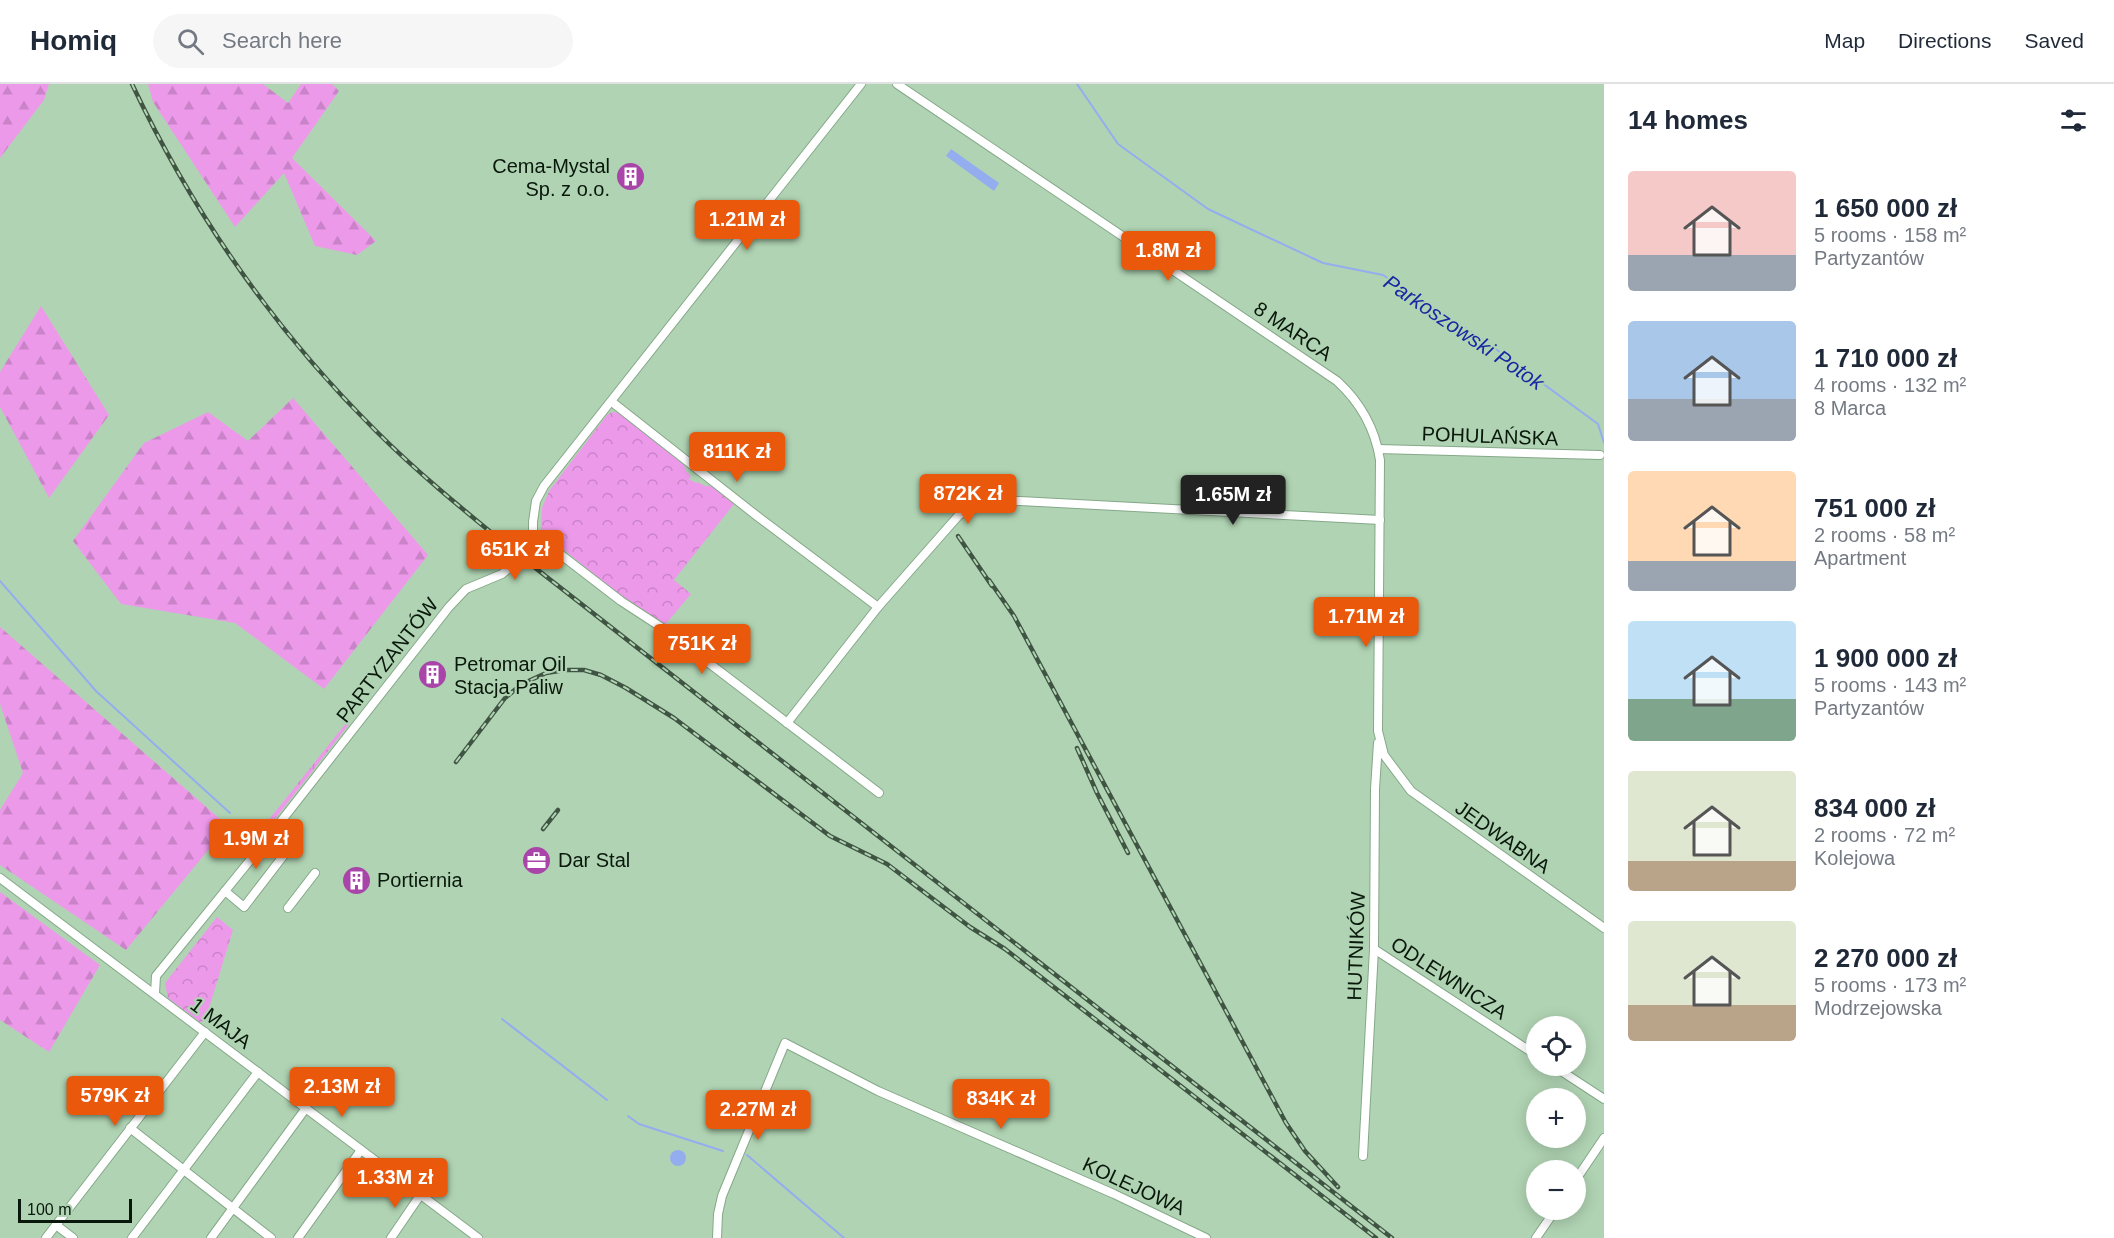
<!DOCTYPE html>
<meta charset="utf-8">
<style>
body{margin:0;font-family:Arial,sans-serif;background:#f6f6f7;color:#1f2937;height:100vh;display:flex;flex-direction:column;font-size:22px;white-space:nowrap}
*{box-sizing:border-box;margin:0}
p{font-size:20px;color:#747a83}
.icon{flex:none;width:33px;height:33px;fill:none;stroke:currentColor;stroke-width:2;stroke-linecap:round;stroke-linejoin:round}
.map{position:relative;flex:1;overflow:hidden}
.side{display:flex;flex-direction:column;background:#fff;width:510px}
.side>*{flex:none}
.controls{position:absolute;left:1526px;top:932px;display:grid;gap:12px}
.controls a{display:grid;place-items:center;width:60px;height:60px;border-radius:50%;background:#fff;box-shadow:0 3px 15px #0003;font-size:30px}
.scale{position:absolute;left:18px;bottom:15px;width:114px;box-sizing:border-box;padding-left:6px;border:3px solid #0a180c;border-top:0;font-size:16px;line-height:21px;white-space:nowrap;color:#0a180c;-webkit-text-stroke:4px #b0d4b3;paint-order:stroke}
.price{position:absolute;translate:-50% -51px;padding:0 14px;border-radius:6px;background:#ea580c;color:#fff;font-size:20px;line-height:39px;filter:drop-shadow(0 2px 3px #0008)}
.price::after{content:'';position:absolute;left:50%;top:36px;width:18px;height:14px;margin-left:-9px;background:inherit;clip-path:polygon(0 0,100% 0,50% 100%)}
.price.active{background:#222;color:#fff}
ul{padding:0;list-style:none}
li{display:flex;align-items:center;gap:18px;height:150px;padding:0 24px}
li span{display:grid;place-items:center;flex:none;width:168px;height:120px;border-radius:6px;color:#555}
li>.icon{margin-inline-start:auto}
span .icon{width:72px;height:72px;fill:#fffc;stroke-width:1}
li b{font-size:26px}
h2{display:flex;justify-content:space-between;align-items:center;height:72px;padding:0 24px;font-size:26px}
header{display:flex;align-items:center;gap:36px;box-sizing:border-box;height:84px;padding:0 30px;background:#fff;border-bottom:2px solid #e0e1e3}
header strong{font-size:28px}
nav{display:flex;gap:33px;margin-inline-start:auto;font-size:21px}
.search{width:420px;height:54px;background:#f6f6f7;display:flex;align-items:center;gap:15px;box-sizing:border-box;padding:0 21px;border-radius:33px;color:#747a83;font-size:22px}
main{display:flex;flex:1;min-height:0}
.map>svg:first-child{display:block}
.grass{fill:url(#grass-tufts)}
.forest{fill:url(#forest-firs)}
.park{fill:url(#park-crowns)}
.water{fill:#94adee}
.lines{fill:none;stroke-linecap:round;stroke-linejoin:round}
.stream{stroke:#94adee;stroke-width:2}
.street-casing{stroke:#85a889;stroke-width:10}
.street{stroke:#fff;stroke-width:8}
.rail-casing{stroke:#3f5442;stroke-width:4.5}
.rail{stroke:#b0d4b3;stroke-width:2;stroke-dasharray:7;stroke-linecap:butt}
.labels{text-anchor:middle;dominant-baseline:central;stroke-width:4.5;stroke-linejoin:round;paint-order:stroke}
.poi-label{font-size:20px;fill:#0a180c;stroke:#b0d4b3;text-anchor:start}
.street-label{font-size:20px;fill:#0a180c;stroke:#b0d4b3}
.water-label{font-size:21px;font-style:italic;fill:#1827a3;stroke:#b0d4b3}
</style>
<header>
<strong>Homiq</strong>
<div class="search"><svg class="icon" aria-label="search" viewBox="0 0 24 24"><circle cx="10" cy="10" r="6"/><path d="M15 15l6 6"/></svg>Search here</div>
<nav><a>Map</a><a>Directions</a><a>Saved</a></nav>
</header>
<main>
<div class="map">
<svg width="1604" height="1154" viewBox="0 0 1604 1154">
<defs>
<pattern id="grass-tufts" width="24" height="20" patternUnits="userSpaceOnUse" patternTransform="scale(1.5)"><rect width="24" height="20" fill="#ed99ea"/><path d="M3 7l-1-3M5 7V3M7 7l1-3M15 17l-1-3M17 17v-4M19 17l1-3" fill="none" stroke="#ca83c8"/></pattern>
<pattern id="forest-firs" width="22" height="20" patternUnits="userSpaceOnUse" patternTransform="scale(1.5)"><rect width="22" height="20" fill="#ed99ea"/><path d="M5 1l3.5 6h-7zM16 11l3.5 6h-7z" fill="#ca83c8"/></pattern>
<pattern id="park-crowns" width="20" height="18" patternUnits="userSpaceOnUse" patternTransform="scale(1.5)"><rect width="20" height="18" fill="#ed99ea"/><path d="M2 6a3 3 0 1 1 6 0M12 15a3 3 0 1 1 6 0" fill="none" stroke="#ca83c8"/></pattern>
</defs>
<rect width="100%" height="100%" fill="#b0d4b3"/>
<!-- grass -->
<polygon class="grass" points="350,637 350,639 271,740 267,740 267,738 347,638"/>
<!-- forest -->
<g class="forest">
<polygon points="0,0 49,0 44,16 0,74"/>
<polygon points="148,0 263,0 288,19 301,0 332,0 339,7 292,74 376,157 357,171 315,162 284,89 235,143 153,18"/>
<polygon points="41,222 109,331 49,414 0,323 0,288"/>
<polygon points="293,314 428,471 324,605 235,539 121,520 73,457 144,359 208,328 248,357"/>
<polygon points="0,543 228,742 126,866 0,781 0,726 23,689 0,620"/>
<polygon points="0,808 100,881 49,968 0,936"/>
</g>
<!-- park -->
<g class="park">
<polygon points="612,328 619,329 684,381 686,387 691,392 689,395 696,399 698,398 705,402 711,402 734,420 674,496 691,510 665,541 623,514 541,447 542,424 549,407 607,331"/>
<polygon points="217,833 233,846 205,937 200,938 168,914 165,899"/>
</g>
<!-- water -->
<g class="water">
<polygon points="951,65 999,99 994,107 946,72"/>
<circle cx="678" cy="1074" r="8"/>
</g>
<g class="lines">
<!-- stream -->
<g class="stream">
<polyline points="1077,0 1118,60 1208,125 1323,179 1383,191 1478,252 1598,340 1604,359"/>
<polyline points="0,497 96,607 230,729"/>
<polyline points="502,935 607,1016"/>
<polyline points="628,1032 639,1040 723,1067"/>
<polyline points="747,1071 844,1154"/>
</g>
<defs>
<g id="street">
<path d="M897,0l440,297c24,22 38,47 43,79l-2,271 6,24 27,36 193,137"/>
<polyline points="612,318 757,432 878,523"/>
<polyline points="1378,365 1600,371"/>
<polyline points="533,454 543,457 621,517 667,547 879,709"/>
<path d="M787,639l91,-116 81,-92c24,-12 35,-14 61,-14l360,19"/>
<polyline points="0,794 478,1154"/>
<polyline points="225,807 244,823 287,767"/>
<polyline points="288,824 315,789"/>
<polyline points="1374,865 1536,971"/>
<polyline points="155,909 156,892 264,759 449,523 466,505 502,490 509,484 528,462 533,454 533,438 536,417 544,402 861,0"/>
<polyline points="1552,981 1604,1015"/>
<polyline points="130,1044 271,1154"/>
<polyline points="1363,1072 1374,865 1375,705 1378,659"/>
<polyline points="1575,1097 1604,1054"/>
<polyline points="56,1141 73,1154"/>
<polyline points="46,1154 205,948"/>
<polyline points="132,1154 258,988"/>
<polyline points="211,1154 306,1024"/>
<polyline points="298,1154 361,1066"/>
<polyline points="391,1154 421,1110"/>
<polyline points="717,1154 718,1130 722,1112 785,959 878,1007 1114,1110 1206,1154"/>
<polyline points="1536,1154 1556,1125"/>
</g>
</defs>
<!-- street casing -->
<use href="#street" class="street-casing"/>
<!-- street -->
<use href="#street" class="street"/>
<defs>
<g id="rail">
<path d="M132,0c61,129 143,247 244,347 45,45 95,85 144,125l872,682"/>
<polyline points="958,452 992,502"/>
<polyline points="989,496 1014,532 1286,1039 1305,1067 1338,1103"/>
<polyline points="1077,664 1097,709 1128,769"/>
<polyline points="456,678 505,614 522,600 546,589 565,586 584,586 601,591 626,604 674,634 830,752 887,780 970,843 1005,865 1376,1154"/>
<polyline points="543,745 558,726"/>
</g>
</defs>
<!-- rail casing -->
<use href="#rail" class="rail-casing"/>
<!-- rail -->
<use href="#rail" class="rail"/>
</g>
<!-- icons -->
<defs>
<symbol id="building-disc" viewBox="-11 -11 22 22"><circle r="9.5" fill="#a944a9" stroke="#b0d4b3"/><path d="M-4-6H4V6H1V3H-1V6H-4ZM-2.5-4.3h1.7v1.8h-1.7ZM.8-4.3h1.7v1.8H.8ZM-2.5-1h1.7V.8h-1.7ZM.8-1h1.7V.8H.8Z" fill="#fff"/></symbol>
<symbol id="office-disc" viewBox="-11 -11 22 22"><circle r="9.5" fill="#a944a9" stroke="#b0d4b3"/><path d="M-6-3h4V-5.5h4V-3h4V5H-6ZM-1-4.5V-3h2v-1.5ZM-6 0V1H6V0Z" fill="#fff"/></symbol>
</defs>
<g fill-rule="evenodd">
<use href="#building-disc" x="614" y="76" width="33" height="33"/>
<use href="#building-disc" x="416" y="574" width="33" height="33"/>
<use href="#office-disc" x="520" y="760" width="33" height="33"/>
<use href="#building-disc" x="340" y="780" width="33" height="33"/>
</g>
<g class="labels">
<!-- poi labels -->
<g class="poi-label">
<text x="610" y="82" text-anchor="end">Cema-Mystal<tspan x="610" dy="23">Sp. z o.o.</tspan></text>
<text x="454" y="580">Petromar Oil<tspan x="454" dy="23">Stacja Paliw</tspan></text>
<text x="558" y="776">Dar Stal</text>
<text x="377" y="796">Portiernia</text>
</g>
<!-- street labels -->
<g class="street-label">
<text transform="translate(1293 247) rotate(34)">8 MARCA</text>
<text transform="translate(1490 352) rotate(2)">POHULAŃSKA</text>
<text transform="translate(387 576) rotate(-52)">PARTYZANTÓW</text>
<text transform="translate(1503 753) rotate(35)">JEDWABNA</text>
<text transform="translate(1356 862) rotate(-88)">HUTNIKÓW</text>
<text transform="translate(1449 894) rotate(33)">ODLEWNICZA</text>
<text transform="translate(221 939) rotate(37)">1 MAJA</text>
<text transform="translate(1134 1102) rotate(25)">KOLEJOWA</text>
</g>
<!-- water labels -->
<g class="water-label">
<text transform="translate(1464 248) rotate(34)">Parkoszowski Potok</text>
</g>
</g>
</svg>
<div class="controls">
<a><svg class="icon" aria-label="locate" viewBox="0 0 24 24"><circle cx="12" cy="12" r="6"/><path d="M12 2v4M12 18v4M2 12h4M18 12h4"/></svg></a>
<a>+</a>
<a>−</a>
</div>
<div class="scale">100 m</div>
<b class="price" style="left:747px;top:167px">1.21M zł</b>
<b class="price" style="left:1168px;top:198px">1.8M zł</b>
<b class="price" style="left:737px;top:399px">811K zł</b>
<b class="price" style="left:968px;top:441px">872K zł</b>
<b class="price active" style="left:1233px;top:442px">1.65M zł</b>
<b class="price" style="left:515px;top:497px">651K zł</b>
<b class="price" style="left:1366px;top:564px">1.71M zł</b>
<b class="price" style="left:702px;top:591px">751K zł</b>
<b class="price" style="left:256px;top:786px">1.9M zł</b>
<b class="price" style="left:342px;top:1034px">2.13M zł</b>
<b class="price" style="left:115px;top:1043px">579K zł</b>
<b class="price" style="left:1001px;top:1046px">834K zł</b>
<b class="price" style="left:758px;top:1057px">2.27M zł</b>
<b class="price" style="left:395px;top:1125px">1.33M zł</b>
</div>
<section class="side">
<h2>14 homes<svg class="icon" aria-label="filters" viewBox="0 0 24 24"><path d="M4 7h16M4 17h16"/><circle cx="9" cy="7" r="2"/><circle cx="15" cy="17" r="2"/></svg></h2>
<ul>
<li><span style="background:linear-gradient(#f6c9c9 70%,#9aa5b1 0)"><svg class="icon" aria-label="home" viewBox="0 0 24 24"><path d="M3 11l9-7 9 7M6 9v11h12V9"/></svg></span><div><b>1 650 000 zł</b><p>5 rooms · 158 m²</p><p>Partyzantów</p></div></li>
<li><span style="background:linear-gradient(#a9c7e8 65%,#9aa5b1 0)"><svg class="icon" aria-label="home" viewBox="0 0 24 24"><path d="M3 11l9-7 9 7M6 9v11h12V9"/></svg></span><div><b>1 710 000 zł</b><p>4 rooms · 132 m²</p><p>8 Marca</p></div></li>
<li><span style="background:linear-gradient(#ffd9b3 75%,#9aa5b1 0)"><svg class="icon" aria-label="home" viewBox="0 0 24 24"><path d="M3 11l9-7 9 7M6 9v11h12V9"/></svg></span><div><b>751 000 zł</b><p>2 rooms · 58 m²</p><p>Apartment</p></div></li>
<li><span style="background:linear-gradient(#bfe0f5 65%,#7fa58c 0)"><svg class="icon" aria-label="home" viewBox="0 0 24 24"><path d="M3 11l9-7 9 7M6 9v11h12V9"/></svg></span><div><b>1 900 000 zł</b><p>5 rooms · 143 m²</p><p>Partyzantów</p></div></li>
<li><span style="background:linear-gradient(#dfe7d0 75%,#b9a48a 0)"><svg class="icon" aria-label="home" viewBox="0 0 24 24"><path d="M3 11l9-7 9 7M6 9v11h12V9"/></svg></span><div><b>834 000 zł</b><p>2 rooms · 72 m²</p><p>Kolejowa</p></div></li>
<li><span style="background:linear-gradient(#dfe7d0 70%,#b9a48a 0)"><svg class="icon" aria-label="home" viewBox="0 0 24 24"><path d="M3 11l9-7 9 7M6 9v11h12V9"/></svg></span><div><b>2 270 000 zł</b><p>5 rooms · 173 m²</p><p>Modrzejowska</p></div></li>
</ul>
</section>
</main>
